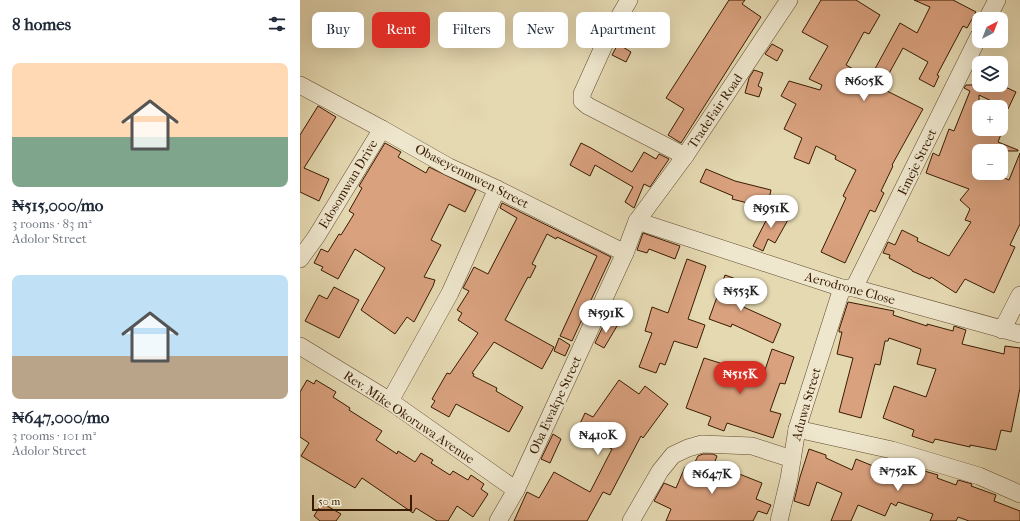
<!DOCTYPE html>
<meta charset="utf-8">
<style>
body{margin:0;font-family:"IM FELL French Canon",serif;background:#f2f2f3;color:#1f2937;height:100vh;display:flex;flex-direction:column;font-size:15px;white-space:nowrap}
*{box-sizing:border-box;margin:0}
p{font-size:13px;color:#747a83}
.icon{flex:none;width:22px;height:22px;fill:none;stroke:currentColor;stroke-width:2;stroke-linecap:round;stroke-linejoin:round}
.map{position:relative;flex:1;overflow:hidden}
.details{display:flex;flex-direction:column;background:#fff;width:300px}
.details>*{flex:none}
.top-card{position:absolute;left:12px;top:12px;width:380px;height:36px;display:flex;gap:8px}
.needle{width:26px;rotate:42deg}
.tools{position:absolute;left:672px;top:12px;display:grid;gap:8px}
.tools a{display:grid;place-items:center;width:36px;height:36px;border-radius:8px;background:#fff;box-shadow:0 4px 16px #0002;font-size:20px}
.scale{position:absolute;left:12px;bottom:10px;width:100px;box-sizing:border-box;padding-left:4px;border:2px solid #381b01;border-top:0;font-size:11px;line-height:14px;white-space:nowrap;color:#381b01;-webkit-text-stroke:3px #eee6cd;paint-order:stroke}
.price{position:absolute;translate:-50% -34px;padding:0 9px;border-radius:14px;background:#fff;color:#222;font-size:13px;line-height:26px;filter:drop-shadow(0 1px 2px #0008)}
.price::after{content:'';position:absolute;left:50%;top:24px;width:12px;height:9px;margin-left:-6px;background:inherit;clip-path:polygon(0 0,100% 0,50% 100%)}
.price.on{background:#d93025;color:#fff}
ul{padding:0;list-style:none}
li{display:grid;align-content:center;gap:8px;height:212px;padding:0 12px}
li span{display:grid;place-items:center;height:124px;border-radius:8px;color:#555}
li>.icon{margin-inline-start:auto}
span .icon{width:72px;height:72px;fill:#fffc;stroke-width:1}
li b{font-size:17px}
h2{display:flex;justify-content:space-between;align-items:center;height:48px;padding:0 12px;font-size:17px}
.pill{padding:0 14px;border-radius:8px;background:#fff;box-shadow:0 4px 16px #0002;font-size:14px;line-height:36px}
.pill.on{background:#d93025;color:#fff}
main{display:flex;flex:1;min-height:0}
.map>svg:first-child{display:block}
.building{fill:#d9a17e;stroke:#381b01}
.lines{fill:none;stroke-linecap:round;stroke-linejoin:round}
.minor-casing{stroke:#634a2d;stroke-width:18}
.minor{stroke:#eee6cd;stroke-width:17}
.labels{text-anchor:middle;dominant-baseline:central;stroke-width:3.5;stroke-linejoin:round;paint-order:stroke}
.street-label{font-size:13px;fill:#381b01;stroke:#eee6cd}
</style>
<main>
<section class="details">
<h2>8 homes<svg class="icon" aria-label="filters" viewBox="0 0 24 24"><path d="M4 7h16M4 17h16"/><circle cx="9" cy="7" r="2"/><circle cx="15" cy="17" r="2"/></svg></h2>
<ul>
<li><span style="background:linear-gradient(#ffd9b3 60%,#7fa58c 0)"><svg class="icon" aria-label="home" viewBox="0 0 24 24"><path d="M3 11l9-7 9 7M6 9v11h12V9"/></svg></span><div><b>₦515,000/mo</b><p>3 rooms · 83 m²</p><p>Adolor Street</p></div></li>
<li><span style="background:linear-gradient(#bfe0f5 65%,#b9a48a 0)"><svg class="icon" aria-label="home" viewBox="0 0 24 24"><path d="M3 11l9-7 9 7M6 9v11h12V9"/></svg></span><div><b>₦647,000/mo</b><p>3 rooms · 101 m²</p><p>Adolor Street</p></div></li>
</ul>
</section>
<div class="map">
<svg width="720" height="521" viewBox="0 0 720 521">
<rect width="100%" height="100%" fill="#e5d9b2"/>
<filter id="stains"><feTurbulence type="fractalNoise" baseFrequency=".005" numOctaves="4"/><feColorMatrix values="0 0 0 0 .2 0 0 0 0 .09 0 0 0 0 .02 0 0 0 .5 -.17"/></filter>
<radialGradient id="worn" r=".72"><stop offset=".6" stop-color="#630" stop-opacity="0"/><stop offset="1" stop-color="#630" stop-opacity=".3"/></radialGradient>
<!-- building -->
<g class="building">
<polygon points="429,0 445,0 442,4 461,17 381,143 368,135 384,109 366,98"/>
<polygon points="521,0 556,0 580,15 569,34 564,32 546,65 570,78 600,23 617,33 630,7 614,0 653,0 676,12 667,28 663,26 637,75 639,76 634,87 619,79 628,62 603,48 581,88 623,109 592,165 593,166 581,191 584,193 575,212 570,210 545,263 521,252 546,198 543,196 556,170 535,159 536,156 516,146 509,164 494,158 502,138 484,129 496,104 481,96 489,81 520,90 522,85 509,79 528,46 502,32"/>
<polygon points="318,44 331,52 326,62 312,55"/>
<polygon points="472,44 483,50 477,61 465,54"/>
<polygon points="678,69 679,85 701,85 716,92 708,109 679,95 679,129 703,129 698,142 718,150 718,151 679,151 679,173 693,173 709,180 720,153 720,224 710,245 715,247 694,293 665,279 656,293 631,277 630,279 612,271 612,270 589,258 590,255 583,253 588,242 595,245 602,230 618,238 617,241 649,256 671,222 665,220 670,209 660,200 669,189 626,173 633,153 639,156 649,129 654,131 670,91 664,88 666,85 672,85"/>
<polygon points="454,70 463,73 458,86 462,88 459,97 445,93 449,78"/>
<polygon points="18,106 36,117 4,168 29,179 19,201 0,192 0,135"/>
<polygon points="85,143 101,152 98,157 126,173 129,167 176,190 165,212 149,204 131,240 141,245 124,277 135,280 133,286 114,322 107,317 95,334 61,310 85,268 55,249 38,279 21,270 23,267 14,263 21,249 28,252 39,234 41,235 54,214 49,211 62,188 59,186"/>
<polygon points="281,143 291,148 332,172 344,152 356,159 359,154 369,159 350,187 344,184 334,208 325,202 333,187 295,165 290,176 270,165"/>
<polygon points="406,169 435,181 471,190 467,208 432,199 433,196 400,182"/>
<polygon points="202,203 311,257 272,341 260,336 297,256 257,237 256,239 247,234 232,264 236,266 230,278 228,277 205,320 254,347 242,369 194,342 172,373 174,374 173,376 197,388 196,391 223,407 209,432 156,404 149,417 131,407 135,401 132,399 147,373 150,374 178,333 158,320 162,313 157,310 169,291 163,288 174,267 188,274 217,218 200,208"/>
<polygon points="472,209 489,218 475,243 468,239 463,251 453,246"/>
<polygon points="343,233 380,246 375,259 349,249 347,253 337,250"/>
<polygon points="387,259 406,266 388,319 405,325 397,348 374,341 365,365 360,363 356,373 339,367 352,333 345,331 352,307 368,313"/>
<polygon points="425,275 447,283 439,305 481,324 473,343 432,324 431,327 409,319"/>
<polygon points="34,287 59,300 39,338 5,321 19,295 27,299"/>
<polygon points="548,302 594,311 593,315 627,326 627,324 653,331 654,326 666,330 662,344 704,354 705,346 720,348 720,388 711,432 701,430 696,450 670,445 670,447 635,439 633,443 612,436 614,430 583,418 594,386 626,397 636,369 617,364 621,349 589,338 588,341 585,341 580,365 575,364 561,418 539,412 553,358 537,354 542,332 539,332 539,330"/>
<polygon points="306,320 317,326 304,348 295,343"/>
<polygon points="259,338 270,345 265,356 254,351"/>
<polygon points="472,349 494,357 485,384 480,383 470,411 481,414 473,438 427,423 424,431 408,425 411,417 386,408 404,358 423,364 422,367 461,382"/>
<polygon points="7,380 14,384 16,380 36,392 33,397 50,408 49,410 82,431 76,440 97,454 98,451 115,462 121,453 133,460 131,463 150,475 153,471 168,480 171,475 184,484 181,489 188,494 173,517 157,506 148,521 137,521 116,508 113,513 62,478 55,488 1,456 9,443 0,437 0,392"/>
<polygon points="319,380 339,394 345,386 368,404 343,438 341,436 310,495 303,492 287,521 214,521 227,492 239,498 254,472 290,492 312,449 276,432 285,413 293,417"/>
<polygon points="253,434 261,439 250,463 241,459"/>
<polygon points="509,449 526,455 526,458 552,470 556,459 590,473 593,464 619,475 621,470 638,475 637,478 656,485 658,480 672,484 671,486 696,495 694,501 720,511 720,521 669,521 658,517 656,521 630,521 633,514 598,502 596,506 591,503 585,516 558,505 551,521 531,521 542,493 517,482 509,506 494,501 500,477"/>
<polygon points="403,454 413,454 417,456 414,464 462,483 456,499 471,505 467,514 458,511 453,521 366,521 371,509 354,501 364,483 376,488 385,467 391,470 398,456"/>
<polygon points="22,503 41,514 36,521 20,521 14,516"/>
</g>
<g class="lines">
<defs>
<g id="minor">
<polyline points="329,0 309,34 282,94 282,101 288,106 385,156"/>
<polyline points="687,19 697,0"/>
<polyline points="0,85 82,129 149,167 197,189 325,253"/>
<polyline points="337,221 542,288 554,288 720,334"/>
<polyline points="0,259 16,237 82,129"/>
<polyline points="554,288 679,36"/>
<polyline points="702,330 720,295"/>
<polyline points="0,346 90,401 216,490"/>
<polyline points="90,401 150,293 197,189"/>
<polyline points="497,429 592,450 679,476 720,494"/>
<polyline points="198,521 216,490 325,253 337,221 385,156 489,0"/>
<polyline points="331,521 360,471 373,455 388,448 402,444 452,446 492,459"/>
<polyline points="479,521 489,479 497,429 542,288"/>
</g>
</defs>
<!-- minor casing -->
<use href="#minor" class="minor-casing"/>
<!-- minor -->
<use href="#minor" class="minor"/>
</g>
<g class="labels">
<!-- street labels -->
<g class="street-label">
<text transform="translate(415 111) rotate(-56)">TradeFair Road</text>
<text transform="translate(617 162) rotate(-64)">Emeje Street</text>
<text transform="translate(172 176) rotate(27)">Obaseyenmwen Street</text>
<text transform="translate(48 184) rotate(-59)">Edosomwan Drive</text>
<text transform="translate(550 288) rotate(15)">Aerodrone Close</text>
<text transform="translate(506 404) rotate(-74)">Aduwa Street</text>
<text transform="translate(255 405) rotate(-65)">Oba Ewakpe Street</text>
<text transform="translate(109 417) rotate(34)">Rev. Mike Okoruwa Avenue</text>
</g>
</g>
<rect width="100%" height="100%" filter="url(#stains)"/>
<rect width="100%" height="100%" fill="url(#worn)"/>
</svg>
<div class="tools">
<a><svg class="needle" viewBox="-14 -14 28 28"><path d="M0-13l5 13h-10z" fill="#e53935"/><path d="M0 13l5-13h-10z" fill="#747a83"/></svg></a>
<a><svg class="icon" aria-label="layers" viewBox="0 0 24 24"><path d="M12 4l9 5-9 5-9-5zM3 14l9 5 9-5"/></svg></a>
<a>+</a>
<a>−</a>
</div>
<div class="scale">50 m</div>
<b class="price" style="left:564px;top:102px">₦605K</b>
<b class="price" style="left:471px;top:229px">₦951K</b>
<b class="price" style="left:441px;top:312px">₦553K</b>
<b class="price" style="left:306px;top:334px">₦591K</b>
<b class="price on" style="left:440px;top:395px">₦515K</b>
<b class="price" style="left:298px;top:456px">₦410K</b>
<b class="price" style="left:598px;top:492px">₦752K</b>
<b class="price" style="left:412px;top:495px">₦647K</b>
<div class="top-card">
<a class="pill">Buy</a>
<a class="pill on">Rent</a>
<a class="pill">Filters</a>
<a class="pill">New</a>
<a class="pill">Apartment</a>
</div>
</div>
</main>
